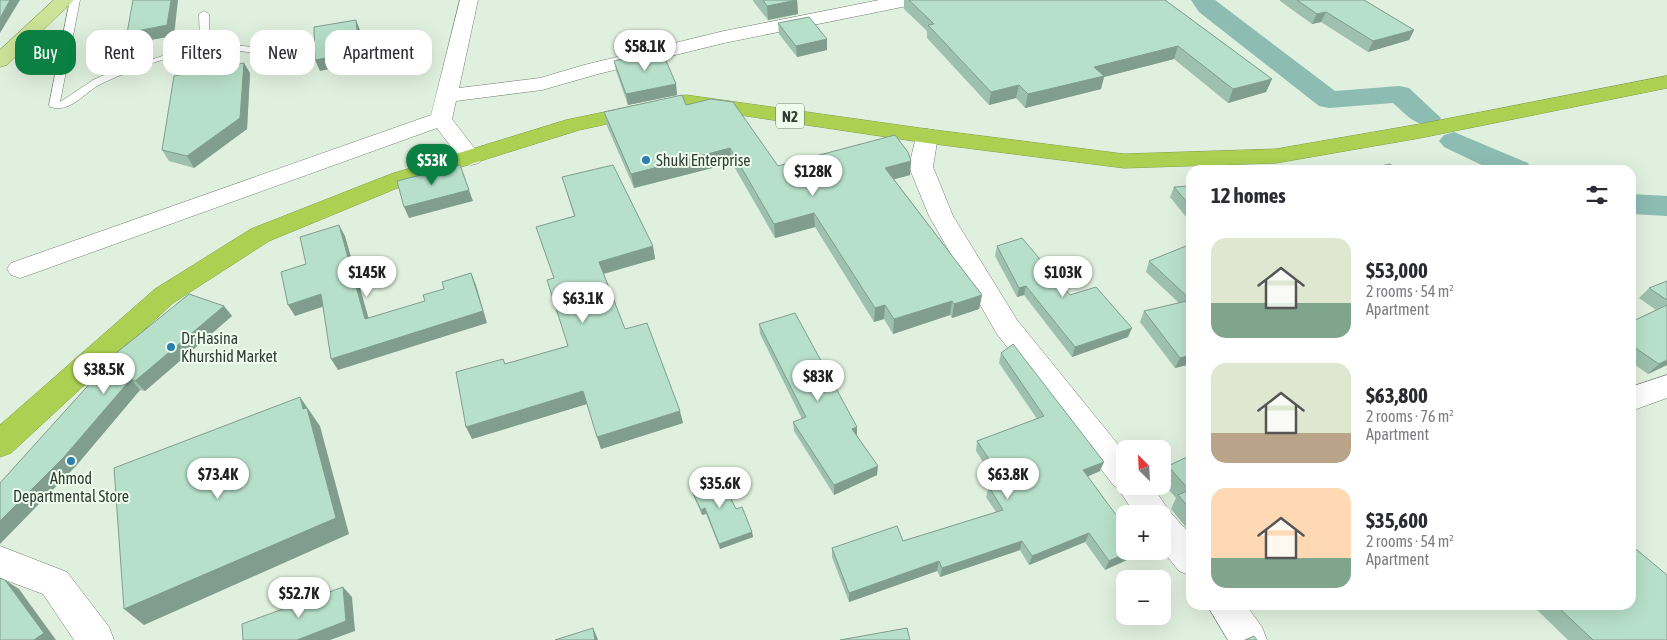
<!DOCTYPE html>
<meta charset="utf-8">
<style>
body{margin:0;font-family:"Asap Condensed",sans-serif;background:#f2f2f3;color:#2b2b33;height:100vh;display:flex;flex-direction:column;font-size:19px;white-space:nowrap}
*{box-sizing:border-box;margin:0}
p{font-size:16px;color:#7c7c81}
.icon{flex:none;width:28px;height:28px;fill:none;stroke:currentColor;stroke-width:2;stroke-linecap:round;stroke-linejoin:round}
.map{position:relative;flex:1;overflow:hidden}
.side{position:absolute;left:1186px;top:165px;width:450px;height:445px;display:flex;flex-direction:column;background:#fff;border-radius:15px;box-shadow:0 5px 20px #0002}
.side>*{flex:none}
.hud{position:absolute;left:15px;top:30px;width:475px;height:45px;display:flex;gap:10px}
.needle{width:32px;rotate:336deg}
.fabs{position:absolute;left:1116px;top:440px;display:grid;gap:10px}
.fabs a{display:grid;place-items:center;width:55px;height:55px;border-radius:10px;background:#fff;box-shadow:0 5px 20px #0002;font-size:25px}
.price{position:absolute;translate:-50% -42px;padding:0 11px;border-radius:18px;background:#fff;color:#222;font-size:16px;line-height:32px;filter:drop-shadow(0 1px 2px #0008)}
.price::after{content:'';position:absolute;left:50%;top:30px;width:15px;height:11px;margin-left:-8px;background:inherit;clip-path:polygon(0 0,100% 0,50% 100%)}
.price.active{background:#0b8043;color:#fff}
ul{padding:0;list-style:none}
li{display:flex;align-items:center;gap:15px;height:125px;padding:0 25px}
li span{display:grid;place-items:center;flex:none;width:140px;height:100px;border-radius:15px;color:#555}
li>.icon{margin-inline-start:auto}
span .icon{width:60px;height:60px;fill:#fffc;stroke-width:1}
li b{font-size:21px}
h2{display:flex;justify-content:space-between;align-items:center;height:60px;padding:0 25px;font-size:21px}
.chip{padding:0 18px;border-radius:15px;background:#fff;box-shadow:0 5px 20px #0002;font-size:18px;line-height:45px}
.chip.active{background:#0b8043;color:#fff}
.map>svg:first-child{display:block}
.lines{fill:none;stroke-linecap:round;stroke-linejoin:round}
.canal{fill:#8dbcb3;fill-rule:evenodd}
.lane-casing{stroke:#728070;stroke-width:1}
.street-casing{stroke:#728070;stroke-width:1}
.primary-casing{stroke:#829d48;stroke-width:1}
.highway-casing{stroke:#829d48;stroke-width:1}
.lane{fill:#fff;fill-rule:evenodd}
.street{fill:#fff;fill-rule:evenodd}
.primary{fill:#cde397;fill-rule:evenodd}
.highway{fill:#acd152;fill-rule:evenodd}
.wall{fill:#9dc1ae}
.shaded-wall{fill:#809d8d}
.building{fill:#b7e0ca;stroke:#809d8d}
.poi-dot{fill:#2b7faf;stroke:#edfeec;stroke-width:2}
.labels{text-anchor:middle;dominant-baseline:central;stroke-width:4;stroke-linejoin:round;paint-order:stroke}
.shield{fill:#edfeec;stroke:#6c766c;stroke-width:1}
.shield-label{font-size:15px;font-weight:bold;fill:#353c35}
.poi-label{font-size:16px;fill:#353c35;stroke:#edfeec;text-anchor:start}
</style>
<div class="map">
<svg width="1667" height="640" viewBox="0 0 1667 640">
<rect width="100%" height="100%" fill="#e0f0de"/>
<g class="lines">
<!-- canal -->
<g class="canal">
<path d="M1191,0h24l120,91 64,-5 10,2 32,30 -4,6c-20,5 -30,-9 -44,-21l-64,5 -10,-2 -120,-94z"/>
<polygon points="1454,132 1528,163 1532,170 1492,170 1444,147 1439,141 1444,135"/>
<polygon points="1631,194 1667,196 1667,216 1631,214"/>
</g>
<defs>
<path id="lane" d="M70,0h10l-20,102 33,-22 13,-6 94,-30 -1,-30 5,-3 5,3 1,29 55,5 5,3 -5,3c-19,-2 -39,-5 -58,-5 -20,0 -87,25 -106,35 -18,9 -29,29 -51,23l-1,-2z"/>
<g id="street">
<polygon points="460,0 478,0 459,88 540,78 584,65 724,31 879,0 916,0 914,4 907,6 724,43 598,74 542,90 456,101 452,119 482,158 479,163 471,165 463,163 437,128 29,275 20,278 11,275 7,269 11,263 431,115"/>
<polygon points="927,129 935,131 938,136 933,167 953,216 1017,320 1125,453 1125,486 1152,486 1171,513 1191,535 1191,576 1179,571 1162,550 1162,514 1135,514 1117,487 1114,486 997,334 929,216 909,167 916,136 919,131"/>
<polygon points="1667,375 1667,398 1631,411 1631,387"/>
<polygon points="0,546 67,572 109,627 114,640 74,640 43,594 0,578"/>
<polygon points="1207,605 1246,605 1262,627 1267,640 1228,640"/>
</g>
<polygon id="primary" points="54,0 74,0 7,65 0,67 0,50"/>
<polygon id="highway" points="1667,76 1667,88 1420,138 1276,163 1124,168 927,143 686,107 579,130 407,184 269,241 173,303 11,453 0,457 0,425 155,289 251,229 391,174 566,120 686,95 927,129 1124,154 1276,149 1420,124"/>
</defs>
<!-- lane casing -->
<use href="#lane" class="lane-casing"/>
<!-- street casing -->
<use href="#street" class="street-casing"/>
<!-- primary casing -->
<use href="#primary" class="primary-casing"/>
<!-- highway casing -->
<use href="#highway" class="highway-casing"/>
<!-- lane -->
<use href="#lane" class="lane"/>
<!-- street -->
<use href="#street" class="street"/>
<!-- primary -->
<use href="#primary" class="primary"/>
<!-- highway -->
<use href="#highway" class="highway"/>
</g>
<!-- wall -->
<g class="wall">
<polygon points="753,0 797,0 798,14 768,20 753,1"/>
<polygon points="904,0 1165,0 1272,79 1266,92 1228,103 1174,59 1104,77 1101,89 1025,108 1016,98 989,105 927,38 927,31 904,9"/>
<polygon points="1280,0 1364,0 1414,30 1409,40 1368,52 1321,22 1312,24 1280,1"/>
<polygon points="778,23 827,50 797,57 779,34"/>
<polygon points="614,61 676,84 677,95 628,105 616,71"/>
<polygon points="250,73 247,129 194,168 169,161 162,150"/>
<polygon points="686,105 778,166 911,161 910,175 894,179 982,295 979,309 952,318 950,315 893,334 884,319 874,322 815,227 775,238 732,163 634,188 607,126 604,112"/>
<polygon points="562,177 653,246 655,259 604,274 625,329 683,423 601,449 587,404 472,439 503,359 505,364 568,346 554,278 536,227 574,216"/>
<polygon points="1191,186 1191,223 1170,197 1174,187"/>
<polygon points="1191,244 1191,364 1175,368 1140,322 1144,311 1179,303 1146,272 1149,261"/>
<polygon points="997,246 1070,295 1128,337 1072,357 1024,295 1017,297 995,256"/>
<polygon points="1667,281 1667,365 1648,374 1631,362 1631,322 1656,310 1639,298 1649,288"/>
<polygon points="224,306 232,316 145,391 140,390 75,467 102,370 99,367"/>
<polygon points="759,324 857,427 857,435 877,475 834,495 794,431 793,422 802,419 760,334"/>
<polygon points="1001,353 1100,471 1088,476 1125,551 1105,570 1085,542 1029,565 1020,550 940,577 937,571 849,602 832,557 832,548 903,541 996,512 986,497 989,487 997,484 976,451 977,441 1037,419 999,363"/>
<polygon points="1191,455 1191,531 1190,532 1171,509 1176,498 1162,482 1162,478 1168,466"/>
<polygon points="689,485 736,509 752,532 753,537 720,549 706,514 702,515 691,490"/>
<polygon points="1532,605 1631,605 1667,640 1568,640"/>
</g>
<!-- shaded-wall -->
<g class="shaded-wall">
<polygon points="10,0 20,0 0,33 0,18"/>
<polygon points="171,0 178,0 174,36 133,43 127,33"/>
<polygon points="797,0 798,14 768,20 767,6"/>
<polygon points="1326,12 1321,22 1312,24 1317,14"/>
<polygon points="356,20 360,30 363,62 320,71 315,60"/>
<polygon points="1414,30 1409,40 1368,52 1373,41"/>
<polygon points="827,39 827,50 797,57 796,46"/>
<polygon points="1178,46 1174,59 1104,77 1101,89 1025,108 1028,94 1094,67"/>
<polygon points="244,63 250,73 247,129 194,168 187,156"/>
<polygon points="1272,79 1266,92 1228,103 1233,89"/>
<polygon points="676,84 677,95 628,105 626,94"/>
<polygon points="1019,85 1016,98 989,105 991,92"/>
<polygon points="730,148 732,163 634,188 631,174"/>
<polygon points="911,161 910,175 884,182 885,168"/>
<polygon points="460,165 473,201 409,218 404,207"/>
<polygon points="814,213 815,227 775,238 774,224"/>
<polygon points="339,225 345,236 372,330 365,319"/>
<polygon points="653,246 655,259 602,274 599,262"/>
<polygon points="471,273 476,285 487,323 338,370 331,359"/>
<polygon points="1026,286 1024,295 1017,297 1019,288"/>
<polygon points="321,294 328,305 295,316 288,305"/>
<polygon points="982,295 979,309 952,318 954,304"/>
<polygon points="952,301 950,315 893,334 894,319"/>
<polygon points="885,305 884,319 874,322 875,308"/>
<polygon points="224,306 232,316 145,391 135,381"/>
<polygon points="1132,328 1128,337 1072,357 1075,347"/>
<polygon points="1191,355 1191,364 1175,368 1180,358"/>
<polygon points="1667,360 1667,365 1648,374 1659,364"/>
<polygon points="131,379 140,390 75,467 0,544 0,521"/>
<polygon points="583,391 587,404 472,439 466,427"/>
<polygon points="300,397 320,426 349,534 144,625 124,609 303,409"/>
<polygon points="680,411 683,423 601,449 597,437"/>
<polygon points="857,427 857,437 852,429"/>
<polygon points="1104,462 1100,471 1080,480 1083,470"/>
<polygon points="878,466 877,475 834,495 834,485"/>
<polygon points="705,508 706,514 702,515 701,510"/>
<polygon points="752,532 753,537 720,549 719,544"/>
<polygon points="1089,533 1085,542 1029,565 1032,556"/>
<polygon points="1022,541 1020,550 940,577 942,568"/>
<polygon points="1131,551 1147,551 1105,570 1109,561"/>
<polygon points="939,561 937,571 849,602 849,593"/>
<polygon points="5,580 19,589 56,640 34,640"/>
<polygon points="343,587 352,597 355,631 330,640 297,640"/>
<polygon points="593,628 597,637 598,640 595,640"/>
</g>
<!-- building -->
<g class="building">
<polygon points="0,0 10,0 0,18"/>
<polygon points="133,0 171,0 167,25 127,33"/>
<polygon points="763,0 797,0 767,6"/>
<polygon points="909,0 1165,0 1272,79 1233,89 1178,46 1094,67 1104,76 1028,94 1019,85 991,92 928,25 934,24"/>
<polygon points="1297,0 1364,0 1414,30 1373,41 1326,12 1317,14"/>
<polygon points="809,17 827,39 796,46 778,23"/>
<polygon points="356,20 359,52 315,60 314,27"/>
<polygon points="661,49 676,84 626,94 614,61"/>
<polygon points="244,63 240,118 187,156 162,150 174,76"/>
<polygon points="682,95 686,105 711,99 733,102 778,166 895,135 908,152 911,161 885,168 982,295 954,304 952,301 894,319 885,305 875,308 814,213 774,224 730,148 631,174 604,112"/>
<polygon points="1390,164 1398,170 1362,170"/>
<polygon points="460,165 469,190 404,207 397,181"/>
<polygon points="613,165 653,246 599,262 625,329 647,323 680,411 597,437 583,391 466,427 456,372 503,359 505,364 568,346 547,280 554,278 536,227 575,216 562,177"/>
<polygon points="1191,186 1191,207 1174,187"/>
<polygon points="339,225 365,319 425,301 423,295 444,289 442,282 471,273 483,311 331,359 321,294 288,305 281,272 306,264 300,237"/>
<polygon points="1022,238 1070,295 1096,287 1132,328 1075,347 1026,286 1019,288 997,246"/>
<polygon points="1191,244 1191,355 1180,358 1144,311 1191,300 1149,261"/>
<polygon points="1667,281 1667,300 1649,288"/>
<polygon points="189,294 224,306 135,381 131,379 64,457 0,521 0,483 103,369 99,367"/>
<polygon points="1667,305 1667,360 1659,364 1631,345 1631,322"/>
<polygon points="795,313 857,427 852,429 878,466 834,485 793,422 806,417 759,324"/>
<polygon points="1013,344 1104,462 1083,470 1122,523 1125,522 1125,551 1131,551 1109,561 1089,533 1032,556 1022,541 942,568 939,561 849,593 832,548 897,526 903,541 1003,510 989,487 1004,482 977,441 1044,416 1001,353"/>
<polygon points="300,397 303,409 307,408 336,518 124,609 114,468"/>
<polygon points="1191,455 1191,510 1178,495 1189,490 1168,466"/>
<polygon points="718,473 736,509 742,507 752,532 719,544 705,508 701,510 689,485"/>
<polygon points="1160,506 1165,506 1165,536 1162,537 1162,514 1143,514"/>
<polygon points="1631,545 1667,575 1667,640 1593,640 1556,605 1631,605"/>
<polygon points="0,578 5,580 44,633 34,640 0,640"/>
<polygon points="343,587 346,621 297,640 243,640 242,624"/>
<polygon points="593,628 595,640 555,640"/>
<polygon points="907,628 910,640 840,640"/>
<polygon points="1254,636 1257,640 1245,640"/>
</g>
<!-- markers -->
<g class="poi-dot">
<circle cx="646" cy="160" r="5"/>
<circle cx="171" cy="347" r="5"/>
<circle cx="71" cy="461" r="5"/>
</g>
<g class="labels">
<!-- shield labels -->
<rect class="shield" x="776" y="103.5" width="28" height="25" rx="4"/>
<g class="shield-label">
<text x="790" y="116">N2</text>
</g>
<!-- poi labels -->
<g class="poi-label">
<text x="656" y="160">Shuki Enterprise</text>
<text x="181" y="338">Dr Hasina<tspan x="181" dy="18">Khurshid Market</tspan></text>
<text x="71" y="478" text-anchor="middle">Ahmod<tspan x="71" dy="18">Departmental Store</tspan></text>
</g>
</g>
</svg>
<div class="fabs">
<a><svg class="needle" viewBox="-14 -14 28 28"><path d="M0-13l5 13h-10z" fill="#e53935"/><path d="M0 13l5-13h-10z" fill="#7c7c81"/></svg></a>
<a>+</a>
<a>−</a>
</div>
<b class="price" style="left:645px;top:72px">$58.1K</b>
<b class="price active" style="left:432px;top:186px">$53K</b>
<b class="price" style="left:813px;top:197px">$128K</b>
<b class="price" style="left:367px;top:298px">$145K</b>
<b class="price" style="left:1063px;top:298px">$103K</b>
<b class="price" style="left:583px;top:324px">$63.1K</b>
<b class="price" style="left:104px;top:395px">$38.5K</b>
<b class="price" style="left:818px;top:402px">$83K</b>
<b class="price" style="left:218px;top:500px">$73.4K</b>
<b class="price" style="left:1008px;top:500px">$63.8K</b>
<b class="price" style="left:720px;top:509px">$35.6K</b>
<b class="price" style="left:299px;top:619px">$52.7K</b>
<div class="hud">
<a class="chip active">Buy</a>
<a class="chip">Rent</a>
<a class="chip">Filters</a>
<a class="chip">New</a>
<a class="chip">Apartment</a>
</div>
<section class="side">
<h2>12 homes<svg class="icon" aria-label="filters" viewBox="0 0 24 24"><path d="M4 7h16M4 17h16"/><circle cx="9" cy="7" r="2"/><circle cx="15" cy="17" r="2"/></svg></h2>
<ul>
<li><span style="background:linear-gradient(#dfe7d0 65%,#7fa58c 0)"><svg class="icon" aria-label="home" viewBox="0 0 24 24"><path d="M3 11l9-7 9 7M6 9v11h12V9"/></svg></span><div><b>$53,000</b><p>2 rooms · 54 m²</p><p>Apartment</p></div></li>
<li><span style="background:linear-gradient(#dfe7d0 70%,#b9a48a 0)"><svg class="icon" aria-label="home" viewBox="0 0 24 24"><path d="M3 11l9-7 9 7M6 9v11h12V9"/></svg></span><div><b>$63,800</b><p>2 rooms · 76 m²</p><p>Apartment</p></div></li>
<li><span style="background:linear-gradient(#ffd9b3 70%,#7fa58c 0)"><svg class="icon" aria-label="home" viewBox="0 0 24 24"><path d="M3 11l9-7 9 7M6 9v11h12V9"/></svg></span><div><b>$35,600</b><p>2 rooms · 54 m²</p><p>Apartment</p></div></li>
</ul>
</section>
</div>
